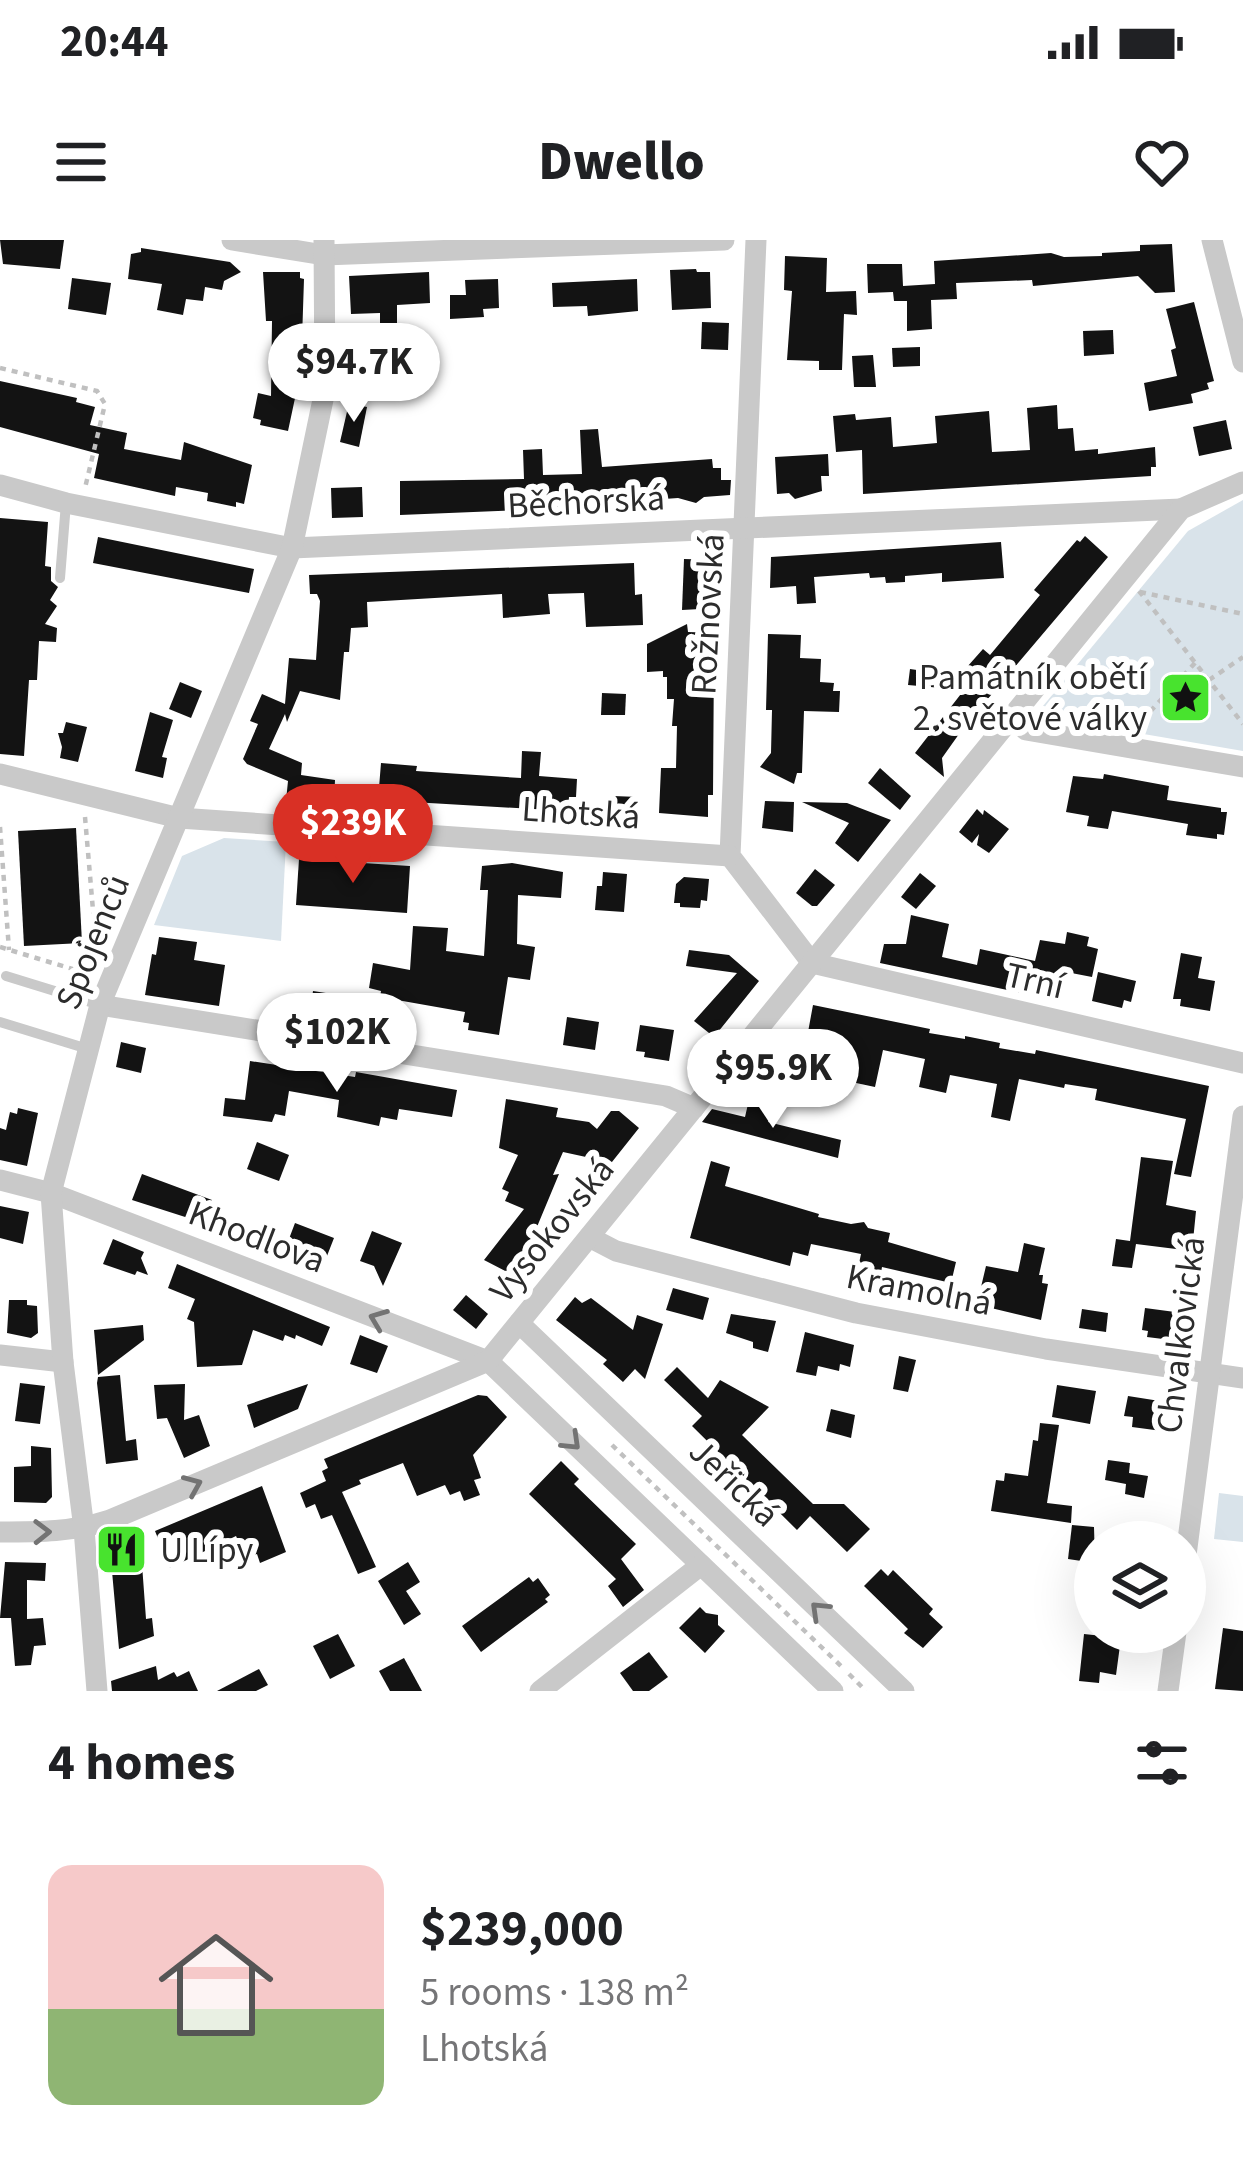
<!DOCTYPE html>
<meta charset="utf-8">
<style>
body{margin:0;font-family:"Source Sans 3",sans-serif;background:#f6f6f6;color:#202124;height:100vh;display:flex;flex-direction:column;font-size:45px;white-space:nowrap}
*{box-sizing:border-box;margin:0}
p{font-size:39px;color:#757577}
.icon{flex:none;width:66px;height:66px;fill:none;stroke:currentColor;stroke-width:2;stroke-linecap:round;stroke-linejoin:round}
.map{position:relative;height:1451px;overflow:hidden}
.details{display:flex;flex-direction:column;background:#fff;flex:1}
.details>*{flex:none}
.fabs{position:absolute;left:1074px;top:1281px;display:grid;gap:24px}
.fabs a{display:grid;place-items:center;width:132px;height:132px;border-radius:50%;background:#fff;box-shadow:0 12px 48px #0002;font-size:60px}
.price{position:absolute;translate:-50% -102px;padding:0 27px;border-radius:42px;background:#fff;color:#222;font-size:39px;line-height:78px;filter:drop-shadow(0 3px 6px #0008)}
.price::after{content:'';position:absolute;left:50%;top:72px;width:36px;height:27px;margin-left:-18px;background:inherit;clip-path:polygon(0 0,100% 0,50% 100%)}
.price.active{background:#d93025;color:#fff}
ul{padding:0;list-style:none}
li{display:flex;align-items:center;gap:36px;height:300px;padding:0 48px}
li span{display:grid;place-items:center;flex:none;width:336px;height:240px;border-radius:24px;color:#555}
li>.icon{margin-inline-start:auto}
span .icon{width:144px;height:144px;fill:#fffc;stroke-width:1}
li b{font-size:51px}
h2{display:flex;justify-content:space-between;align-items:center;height:144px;padding:0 48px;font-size:51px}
.status{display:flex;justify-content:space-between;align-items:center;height:84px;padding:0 60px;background:#fff;direction:ltr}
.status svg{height:33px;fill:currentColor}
header{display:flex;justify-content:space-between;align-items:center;height:156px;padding:0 48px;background:#fff;font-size:54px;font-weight:800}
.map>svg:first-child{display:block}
.green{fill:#d9e3ea}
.building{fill:#131313}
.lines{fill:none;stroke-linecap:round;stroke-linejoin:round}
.path{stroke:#c0c0c0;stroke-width:4.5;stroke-dasharray:6 6;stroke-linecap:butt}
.lane{stroke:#c9c9c9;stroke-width:10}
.street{stroke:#c9c9c9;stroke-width:21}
.oneway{stroke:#737373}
.labels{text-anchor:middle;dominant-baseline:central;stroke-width:12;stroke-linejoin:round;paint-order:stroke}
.street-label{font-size:36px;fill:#2c2c2c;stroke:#fff}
.poi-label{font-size:36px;fill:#2c2c2c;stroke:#fff;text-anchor:end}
</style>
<div class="status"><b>20:44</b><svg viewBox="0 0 49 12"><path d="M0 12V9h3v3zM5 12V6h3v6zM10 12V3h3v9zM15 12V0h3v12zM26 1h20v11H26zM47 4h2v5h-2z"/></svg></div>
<header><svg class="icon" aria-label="menu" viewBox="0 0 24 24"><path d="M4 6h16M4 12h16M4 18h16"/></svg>Dwello<svg class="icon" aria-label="heart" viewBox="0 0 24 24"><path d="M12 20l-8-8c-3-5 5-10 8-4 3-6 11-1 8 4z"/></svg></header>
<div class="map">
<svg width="1243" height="1451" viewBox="0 0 1243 1451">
<rect width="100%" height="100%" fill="#fff"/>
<!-- green -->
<g class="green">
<polygon points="1243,260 1243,511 1050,478 1043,466 1188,291"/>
<polygon points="224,598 286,602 281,701 154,685 182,616"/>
<polygon points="1219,1253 1243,1256 1243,1302 1214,1299"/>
</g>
<!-- building -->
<g class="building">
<polygon points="0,0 64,0 60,29 3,24"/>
<polygon points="1172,4 1175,52 1155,53 1138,36 1033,46 1032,40 956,43 957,59 931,60 932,89 907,91 907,61 894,61 893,52 868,53 867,24 902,24 903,46 935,44 934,21 1051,13 1064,17 1102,16 1102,13 1140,11 1140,5"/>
<polygon points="141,8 230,22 241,32 224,41 222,50 205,47 203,61 186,59 183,75 157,70 162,44 128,39 131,14 141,12"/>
<polygon points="785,16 827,18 826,52 856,51 857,75 844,74 842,130 819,130 819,121 787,120 792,51 784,50"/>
<polygon points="696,29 697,32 710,32 711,68 672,70 670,30"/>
<polygon points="263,32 300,32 300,38 304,39 301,130 288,191 260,185 261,180 253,178 258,153 271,156 272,81 266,81"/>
<polygon points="429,32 430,63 397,65 397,113 380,111 380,73 351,74 349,36"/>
<polygon points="72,38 111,43 106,75 68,69"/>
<polygon points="498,39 499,68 483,69 484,77 450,79 450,55 466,55 465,40"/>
<polygon points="637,39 638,71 588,76 587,66 553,67 552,43"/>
<polygon points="1194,62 1214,141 1207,143 1209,149 1191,154 1193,163 1149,171 1144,143 1177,136 1171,110 1176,108 1166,69"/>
<polygon points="702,82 729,83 728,110 701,109"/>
<polygon points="1113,90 1114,114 1084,116 1083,91"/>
<polygon points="920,107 920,126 893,127 892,108"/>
<polygon points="359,115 385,116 384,148 358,148"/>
<polygon points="873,115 876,147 854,147 852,116"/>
<polygon points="0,141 77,158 76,162 95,167 90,185 127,193 124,209 181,220 184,202 252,225 244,264 236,262 236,267 207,261 208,253 176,247 175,256 94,238 99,214 0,187"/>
<polygon points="349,163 367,167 359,207 340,202"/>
<polygon points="1057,165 1058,189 1073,188 1075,211 1098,209 1098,214 1155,207 1156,227 1151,227 1151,236 863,254 862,210 836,212 833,176 855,174 856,180 891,177 893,207 937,203 935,176 989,171 992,212 1030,210 1027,168"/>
<polygon points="1226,180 1232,209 1199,216 1193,187"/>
<polygon points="598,189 602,227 712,219 713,228 721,228 721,240 731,240 730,255 704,257 696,263 678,258 650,260 650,265 400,275 400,241 524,239 523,210 542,209 543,235 582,234 580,190"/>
<polygon points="828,214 829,236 821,236 822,251 795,259 789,253 777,254 775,217"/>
<polygon points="362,247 363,277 332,278 331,248"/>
<polygon points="0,278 48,282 45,326 51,327 51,341 58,347 50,360 57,366 45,384 57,388 56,402 39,401 37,440 29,440 24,516 0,514"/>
<polygon points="1085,296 1108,317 964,487 942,518 944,537 915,513 964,450 908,445 910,429 959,436 983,409 990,415 1040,355 1034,350 1077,300 1080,302"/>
<polygon points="98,297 254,329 249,353 93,323"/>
<polygon points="1001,302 1004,338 942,342 942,333 905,336 905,342 886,343 885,337 870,338 869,333 814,337 816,363 797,364 796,346 770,348 771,317"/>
<polygon points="684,319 720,320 719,368 682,370"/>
<polygon points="634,323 635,355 642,354 643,385 586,387 584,353 548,354 550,374 503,378 502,354 367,362 368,387 351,388 349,412 344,412 340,460 300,451 287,482 285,474 269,509 302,523 301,535 335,540 334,563 286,561 288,541 247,524 243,519 258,484 250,481 262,454 285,464 289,418 316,420 320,361 317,354 310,354 309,335"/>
<polygon points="687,384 688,392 718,393 718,412 714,412 713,555 708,555 708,577 659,573 661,528 676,528 677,486 672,486 674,459 667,459 667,437 663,437 663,431 647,432 647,404"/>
<polygon points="768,394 801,395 800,418 821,419 820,442 834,443 833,451 840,451 839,472 804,471 802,533 797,533 794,544 760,527 771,513 772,470 766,470"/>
<polygon points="180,442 202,451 191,478 169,469"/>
<polygon points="602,453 626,454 625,475 601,475"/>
<polygon points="150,472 173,480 162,517 167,518 163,538 135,531"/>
<polygon points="66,482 87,487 78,522 60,518 62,507 58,493 63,493"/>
<polygon points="522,511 541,512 539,536 577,539 576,557 569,557 568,571 378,560 381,523 417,526 416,531 521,538"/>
<polygon points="880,528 911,556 900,570 868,543"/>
<polygon points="1104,534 1169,546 1167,560 1221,568 1221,572 1227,572 1224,595 1217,594 1217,599 1186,595 1188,584 1112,571 1108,589 1087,586 1089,576 1066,572 1073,536 1103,539"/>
<polygon points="613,556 639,557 638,583 611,582"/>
<polygon points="765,561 794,562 793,592 762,588"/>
<polygon points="802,562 847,563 891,580 858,622 835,603 849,583"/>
<polygon points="977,569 983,575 984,570 1009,589 989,613 977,605 979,594 972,603 959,592"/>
<polygon points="76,588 82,703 24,706 18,591"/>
<polygon points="299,619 410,626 407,673 296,665"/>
<polygon points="512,623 563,632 561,658 518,655 517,704 535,707 530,740 508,737 499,795 468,790 469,783 463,782 465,772 380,757 381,751 369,748 373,723 410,730 413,686 448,688 446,711 484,716 488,650 480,650 482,626"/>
<polygon points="815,629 835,645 817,666 812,666 796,653"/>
<polygon points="603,632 627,634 624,672 595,670 597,646 602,646"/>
<polygon points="920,633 936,646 916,669 901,657"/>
<polygon points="684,637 709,639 707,661 701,660 700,668 680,667 680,663 674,663 676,644"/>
<polygon points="911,675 949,684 942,717 977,725 980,709 1035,721 1040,700 1065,704 1067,692 1089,697 1087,706 1098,709 1092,737 1061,731 1050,759 880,723 884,704 906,704"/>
<polygon points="159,697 197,702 194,720 225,725 219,766 145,755 152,714 156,715"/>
<polygon points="689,710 729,715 759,741 714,797 694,781 737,733 686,726"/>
<polygon points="1181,713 1202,717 1198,738 1215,741 1210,771 1180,766 1181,759 1173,759"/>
<polygon points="1098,732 1136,741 1131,762 1124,760 1122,768 1092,761"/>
<polygon points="313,751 345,756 340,783 309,779"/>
<polygon points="813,765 930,789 929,793 965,799 965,796 1000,803 999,808 1035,814 1036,810 1209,846 1191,937 1174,934 1186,879 1095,860 1097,849 1065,844 1064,848 1019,839 1010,881 991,877 997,844 950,835 946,853 919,847 925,819 883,810 875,847 828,837 826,850 813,841 810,845 796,833 777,856 754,838 778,809 792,820 806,803"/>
<polygon points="567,777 599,782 595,810 563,805"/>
<polygon points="640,785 674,790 669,821 644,817 645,812 636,811"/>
<polygon points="121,802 146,808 141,833 116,827"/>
<polygon points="250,821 355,837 356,832 457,850 452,877 399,869 397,880 381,877 379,886 337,877 339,860 289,851 285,876 275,874 272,882 223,876 225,858 245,860"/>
<polygon points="506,859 558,868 556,877 589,882 597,889 611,871 619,871 639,888 604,932 586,917 563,912 553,935 559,934 534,994 545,1004 513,1035 484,1020 524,969 505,961 509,952 502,949 518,915 499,908"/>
<polygon points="748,864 771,870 768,882 841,900 838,918 702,882 712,869 745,877"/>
<polygon points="18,868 38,873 27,926 0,920 0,888 6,890 10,872 17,874"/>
<polygon points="257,902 289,915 279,941 247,929"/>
<polygon points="1141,917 1173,921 1166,965 1196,971 1192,1011 1136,1004 1132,1028 1112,1026 1116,999 1130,1001"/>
<polygon points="711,921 730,927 725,946 819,974 818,977 851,984 864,982 868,988 890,993 888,1002 956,1022 951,1043 882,1027 879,1043 856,1038 861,1014 811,1004 808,1016 793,1012 790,1026 690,998"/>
<polygon points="142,934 212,960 204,983 132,960"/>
<polygon points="0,966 29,972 23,1004 0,998"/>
<polygon points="295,983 334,998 325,1021 317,1017 314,1027 284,1012"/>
<polygon points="372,991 402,1003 383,1046 374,1026 360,1021"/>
<polygon points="113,999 144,1012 141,1018 148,1035 137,1031 135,1035 103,1024"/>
<polygon points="1024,1003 1045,1008 1039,1035 1043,1035 1042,1043 1048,1044 1041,1080 991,1068 994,1049 981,1047 986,1026 1018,1032"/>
<polygon points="177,1024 330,1087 322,1106 296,1095 295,1099 285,1095 283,1101 253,1090 242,1125 197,1127 194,1082 187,1079 195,1059 168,1048"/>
<polygon points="673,1048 709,1058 703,1080 666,1070"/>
<polygon points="466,1055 488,1074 476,1089 453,1070"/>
<polygon points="575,1057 582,1063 591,1058 633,1090 637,1075 663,1084 645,1139 635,1129 623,1142 603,1124 607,1120 556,1080"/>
<polygon points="9,1060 27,1060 27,1065 37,1066 38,1093 31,1098 7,1093"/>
<polygon points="1145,1068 1175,1072 1171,1100 1147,1097 1148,1091 1142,1090"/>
<polygon points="1082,1069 1108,1073 1106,1092 1079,1088"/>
<polygon points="731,1074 776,1081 768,1112 753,1108 753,1102 726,1093"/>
<polygon points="143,1085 144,1100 98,1135 94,1090"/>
<polygon points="805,1092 854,1105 850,1127 840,1124 839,1131 818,1126 816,1136 796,1132"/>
<polygon points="360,1095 388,1106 377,1133 350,1124"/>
<polygon points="899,1116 916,1120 908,1152 893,1149"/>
<polygon points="677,1127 708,1158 720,1140 769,1167 742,1195 813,1264 844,1264 870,1289 847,1312 810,1276 797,1290 692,1186 702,1176 664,1140"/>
<polygon points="120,1135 126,1201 136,1199 138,1220 106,1224 97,1143 98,1137"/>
<polygon points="20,1143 45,1146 40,1184 15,1181"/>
<polygon points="185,1144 184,1180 199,1175 210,1206 184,1218 167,1178 157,1179 154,1145"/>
<polygon points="308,1144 298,1169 254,1188 247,1165"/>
<polygon points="1057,1145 1096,1151 1090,1184 1052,1177"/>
<polygon points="478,1155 487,1156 507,1177 473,1215 481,1238 474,1240 480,1255 464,1261 460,1251 450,1255 445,1245 417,1256 403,1223 359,1240 361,1244 342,1252 376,1327 358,1334 332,1275 321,1279 315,1264 306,1268 300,1253 326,1241 322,1231 328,1228 324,1219"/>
<polygon points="1128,1156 1166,1162 1162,1191 1132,1187 1133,1177 1124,1176"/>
<polygon points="831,1169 855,1175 851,1198 826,1191"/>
<polygon points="1040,1183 1059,1185 1047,1263 1072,1266 1071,1283 991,1271 996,1240 1004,1241 1005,1233 1028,1236 1033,1200 1038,1201"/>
<polygon points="31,1206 51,1208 52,1257 46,1263 14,1262 14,1227 31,1226"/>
<polygon points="1108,1220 1130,1223 1129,1233 1148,1236 1144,1258 1125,1254 1126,1244 1105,1240"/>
<polygon points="561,1221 579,1239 574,1244 636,1304 621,1319 644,1350 623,1367 608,1346 616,1339 529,1254"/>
<polygon points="262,1246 286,1312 260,1323 257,1314 246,1318 236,1296 170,1328 155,1291"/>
<polygon points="1072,1285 1094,1287 1095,1323 1068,1319"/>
<polygon points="140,1297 146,1379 152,1378 154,1396 119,1409 110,1309"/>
<polygon points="5,1322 46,1323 45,1341 27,1340 27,1379 43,1378 46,1405 34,1406 31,1425 15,1426 11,1378 0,1378"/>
<polygon points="408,1322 420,1342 406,1351 421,1374 404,1385 378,1341"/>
<polygon points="881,1329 888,1336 893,1330 933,1369 929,1374 943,1387 923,1408 904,1393 908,1389 864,1346"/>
<polygon points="529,1337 533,1342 538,1338 550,1355 545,1359 548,1362 481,1412 462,1386"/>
<polygon points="700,1367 706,1373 718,1375 718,1385 725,1391 705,1413 679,1388"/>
<polygon points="1223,1388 1243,1391 1243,1451 1215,1449"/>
<polygon points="338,1394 355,1426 330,1439 313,1406"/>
<polygon points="1084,1394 1121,1398 1116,1435 1100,1432 1099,1443 1079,1441"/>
<polygon points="649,1412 668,1437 649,1451 633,1451 620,1433"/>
<polygon points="404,1418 422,1451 390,1451 379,1431"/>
<polygon points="156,1426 158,1440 174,1432 177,1437 189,1431 198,1451 112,1451 111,1441"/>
<polygon points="259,1429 268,1445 256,1451 217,1451"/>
</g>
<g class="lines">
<!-- path -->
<g class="path">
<polyline points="0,128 97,151 105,164 85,248"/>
<polyline points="1139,351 1243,484"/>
<polyline points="1140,352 1243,374"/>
<polyline points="1209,440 1243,417"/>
<polyline points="1134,489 1195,423"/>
<polyline points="85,577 94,682 112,692"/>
<polyline points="0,587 9,710"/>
<polyline points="0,707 92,735"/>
<polyline points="612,1205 841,1426"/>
<polyline points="849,1434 866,1451"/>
</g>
<!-- lane -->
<g class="lane">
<polyline points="60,338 66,263"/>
<polyline points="6,736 100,765"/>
<polyline points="0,782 88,809"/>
</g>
<!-- street -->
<g class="street">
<polyline points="232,0 324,15 724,0"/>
<polyline points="756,0 730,616 812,723 1243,823"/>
<polyline points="1212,0 1243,122"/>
<polyline points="0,245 66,263 292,308 1181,269"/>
<polyline points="1012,477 1026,490 1243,527"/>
<polyline points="0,534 179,578 730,616"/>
<polyline points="100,765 666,856 694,868"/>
<polyline points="0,940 51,953 488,1121 833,1451"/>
<polyline points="589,997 616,1011 856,1073 1046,1109 1243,1138"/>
<polyline points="519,1083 904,1451"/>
<polyline points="0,1115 63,1122"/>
<path d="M0,1292c39,0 73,0 110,-12l378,-159 693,-852 62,-27"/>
<polyline points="1185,1323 1243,876"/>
<polyline points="97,1451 84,1289 63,1122 51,953 100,765 292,308 325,150 324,0"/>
<polyline points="540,1451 701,1325"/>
<polyline points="1168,1451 1176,1392"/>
</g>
</g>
<!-- one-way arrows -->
<defs><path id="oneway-chevron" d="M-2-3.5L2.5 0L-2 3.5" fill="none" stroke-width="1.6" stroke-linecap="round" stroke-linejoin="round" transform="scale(3)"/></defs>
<g class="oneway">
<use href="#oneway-chevron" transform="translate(378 1079) rotate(-159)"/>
<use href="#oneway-chevron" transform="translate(572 1202) rotate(44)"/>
<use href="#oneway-chevron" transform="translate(193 1245) rotate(-23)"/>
<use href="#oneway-chevron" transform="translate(42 1292) rotate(-1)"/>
<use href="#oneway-chevron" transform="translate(819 1370) rotate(-136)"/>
</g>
<!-- icons -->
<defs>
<symbol id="sight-square" viewBox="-11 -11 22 22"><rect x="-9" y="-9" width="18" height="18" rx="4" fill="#48e32e" stroke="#fff"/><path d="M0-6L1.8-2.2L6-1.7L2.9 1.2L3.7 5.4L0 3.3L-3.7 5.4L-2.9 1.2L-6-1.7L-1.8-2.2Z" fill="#111"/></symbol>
<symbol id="restaurant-square" viewBox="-11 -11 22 22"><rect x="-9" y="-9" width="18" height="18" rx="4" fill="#48e32e" stroke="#fff"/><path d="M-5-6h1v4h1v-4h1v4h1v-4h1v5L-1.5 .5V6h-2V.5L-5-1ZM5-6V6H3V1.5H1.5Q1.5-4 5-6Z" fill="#111"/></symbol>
</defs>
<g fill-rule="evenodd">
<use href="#sight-square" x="1156" y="428" width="59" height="59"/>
<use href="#restaurant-square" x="92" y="1280" width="59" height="59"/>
</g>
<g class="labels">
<!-- street labels -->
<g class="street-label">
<text transform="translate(586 262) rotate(-3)">Běchorská</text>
<text transform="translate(708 374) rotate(-87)">Rožnovská</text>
<text transform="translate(581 573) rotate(4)">Lhotská</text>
<text transform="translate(93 702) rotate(-68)">Spojenců</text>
<text transform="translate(1035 741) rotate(13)">Trní</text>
<text transform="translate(552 990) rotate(-51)">Vysokovská</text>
<text transform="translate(257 997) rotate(21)">Khodlova</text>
<text transform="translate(919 1050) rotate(11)">Kramolná</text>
<text transform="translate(1181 1095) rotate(-83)">Chvalkovická</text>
<text transform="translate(734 1243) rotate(44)">Jeřická</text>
</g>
<!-- poi labels -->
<g class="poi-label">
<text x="1147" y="437">Památník obětí<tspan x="1147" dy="41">2. světové války</tspan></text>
<text x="160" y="1310" text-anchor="start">U Lípy</text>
</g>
</g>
</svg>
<div class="fabs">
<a><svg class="icon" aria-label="layers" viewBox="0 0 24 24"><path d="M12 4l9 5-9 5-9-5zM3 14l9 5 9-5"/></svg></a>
</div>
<b class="price" style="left:354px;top:185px">$94.7K</b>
<b class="price active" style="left:353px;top:646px">$239K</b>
<b class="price" style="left:337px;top:855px">$102K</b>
<b class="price" style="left:773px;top:891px">$95.9K</b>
</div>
<section class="details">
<h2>4 homes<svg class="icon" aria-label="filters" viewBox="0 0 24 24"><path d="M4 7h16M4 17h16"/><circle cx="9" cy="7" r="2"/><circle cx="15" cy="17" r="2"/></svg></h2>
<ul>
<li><span style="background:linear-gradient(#f6c9c9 60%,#8fb573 0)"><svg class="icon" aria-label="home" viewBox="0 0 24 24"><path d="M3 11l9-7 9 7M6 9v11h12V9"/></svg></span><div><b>$239,000</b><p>5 rooms · 138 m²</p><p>Lhotská</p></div></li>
</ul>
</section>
